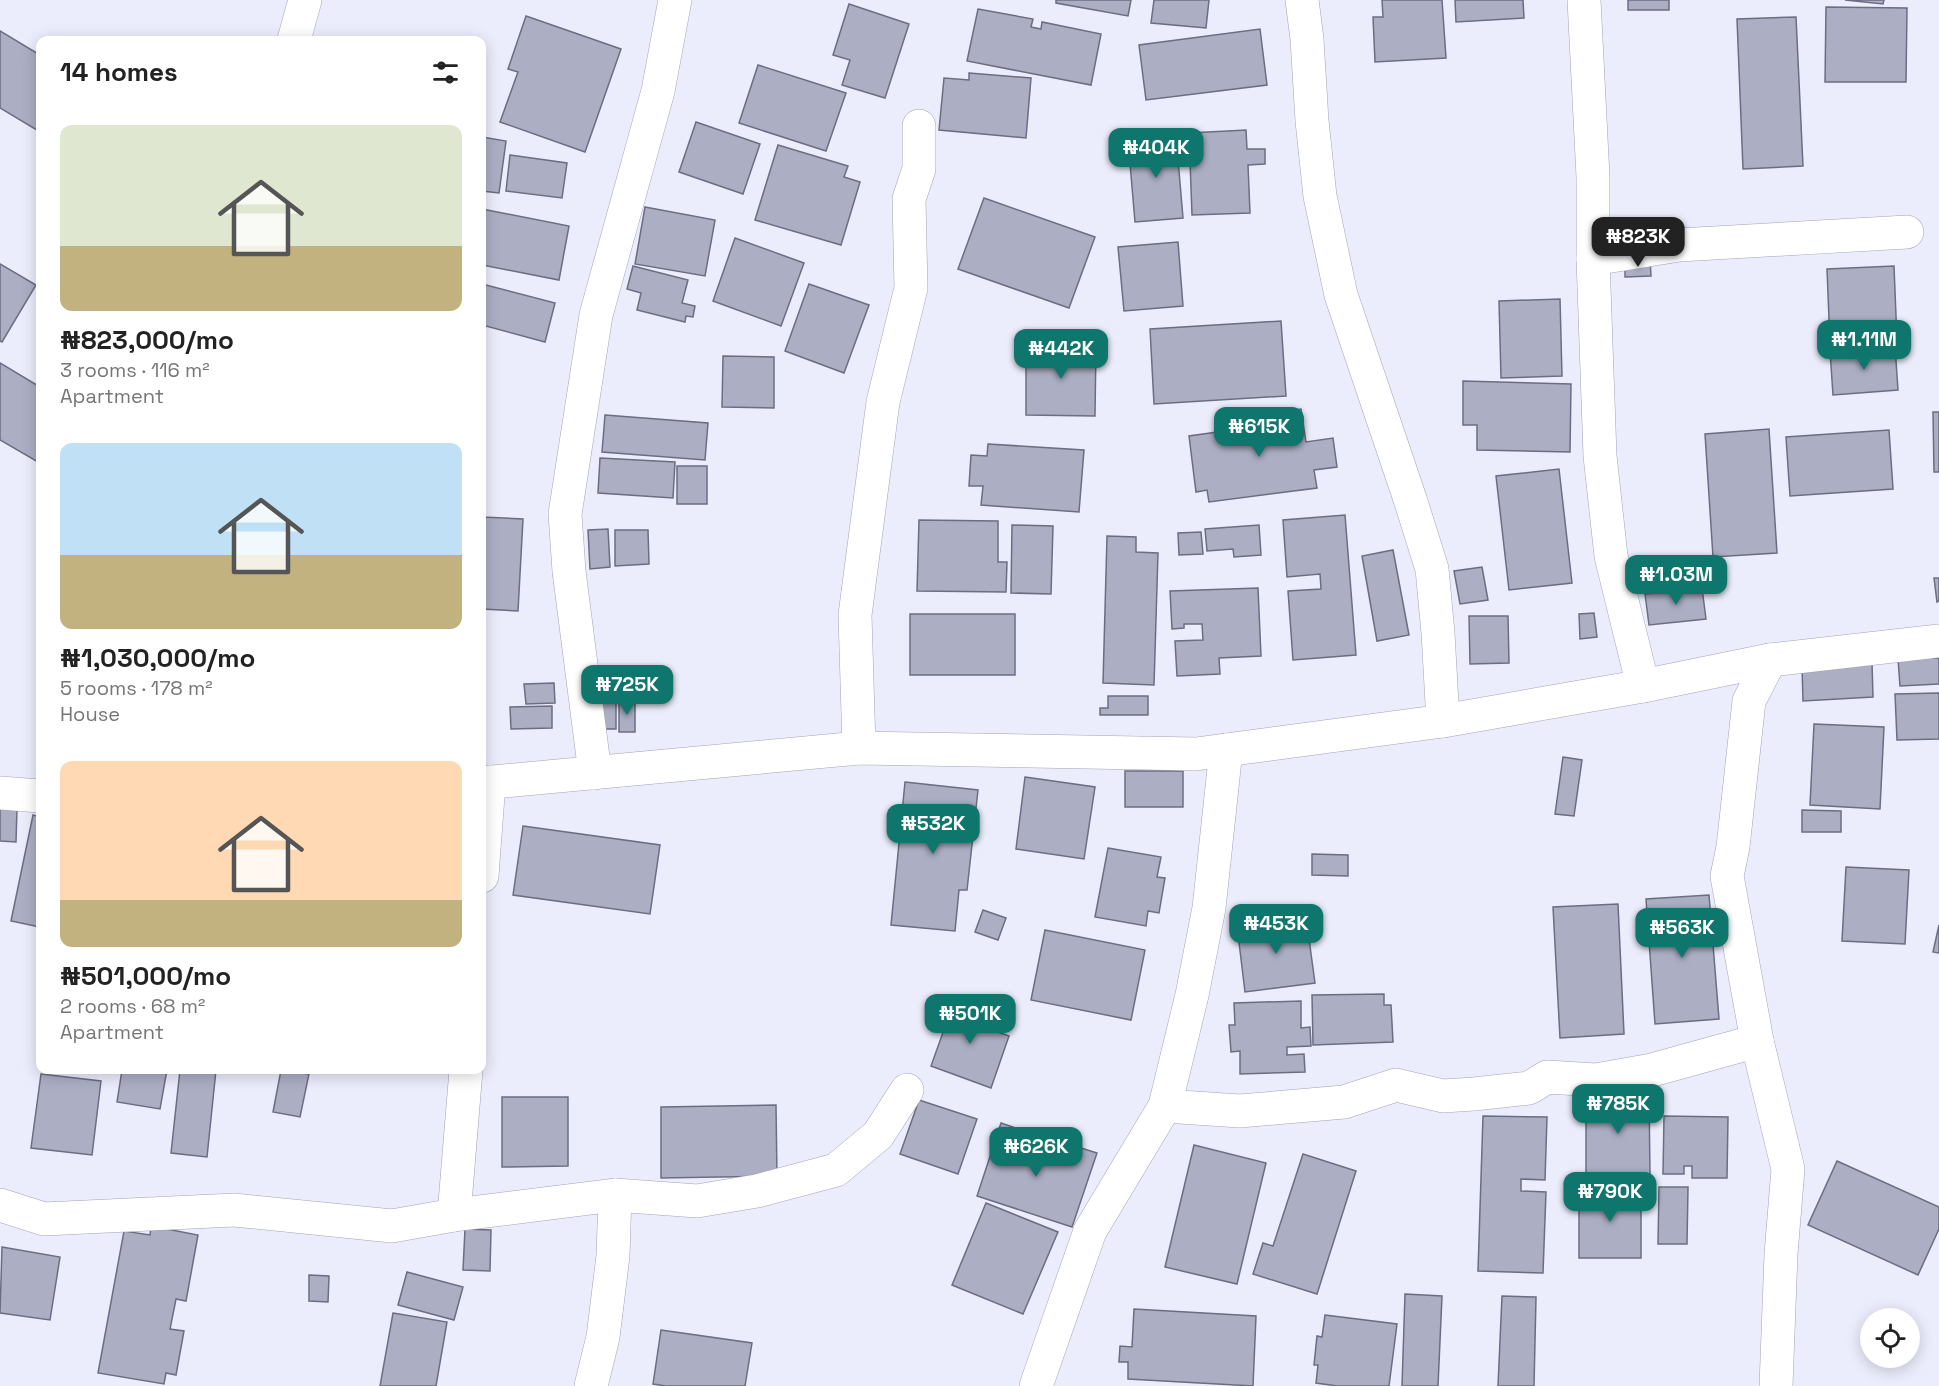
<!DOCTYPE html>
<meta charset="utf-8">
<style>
body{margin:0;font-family:"Space Grotesk",sans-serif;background:#f6f6f6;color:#222;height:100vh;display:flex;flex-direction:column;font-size:22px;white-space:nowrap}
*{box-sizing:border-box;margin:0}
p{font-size:20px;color:#767676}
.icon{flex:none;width:33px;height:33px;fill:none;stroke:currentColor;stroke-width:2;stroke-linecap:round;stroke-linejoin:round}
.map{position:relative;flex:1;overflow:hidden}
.details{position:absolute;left:36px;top:36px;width:450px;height:1038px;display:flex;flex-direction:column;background:#fff;border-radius:12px;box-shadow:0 3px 15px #0003}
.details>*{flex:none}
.controls{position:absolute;left:1860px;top:1308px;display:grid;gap:12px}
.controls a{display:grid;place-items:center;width:60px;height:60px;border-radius:50%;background:#fff;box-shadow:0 3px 15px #0003;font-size:30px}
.price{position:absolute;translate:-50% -51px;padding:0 14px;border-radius:12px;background:#0f766e;color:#fff;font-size:20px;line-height:39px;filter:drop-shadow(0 2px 3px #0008)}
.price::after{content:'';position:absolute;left:50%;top:36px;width:18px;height:14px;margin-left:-9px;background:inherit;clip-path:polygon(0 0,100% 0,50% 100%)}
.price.active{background:#222;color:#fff}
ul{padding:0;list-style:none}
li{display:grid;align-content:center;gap:12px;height:318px;padding:0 24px}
li span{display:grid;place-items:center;height:186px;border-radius:12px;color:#555}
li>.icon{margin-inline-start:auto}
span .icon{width:108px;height:108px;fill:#fffc;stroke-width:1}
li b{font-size:26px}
h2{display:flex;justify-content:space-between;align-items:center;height:72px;padding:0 24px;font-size:26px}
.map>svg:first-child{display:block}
.building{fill:#acaec4;stroke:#6b6d82;stroke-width:1.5}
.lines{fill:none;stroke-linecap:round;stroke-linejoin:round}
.minor-casing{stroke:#a1a3b9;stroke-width:34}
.minor{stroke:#fff;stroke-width:33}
</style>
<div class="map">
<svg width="1939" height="1386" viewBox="0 0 1939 1386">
<rect width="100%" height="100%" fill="#ecedfc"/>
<!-- building -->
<g class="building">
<polygon points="1056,0 1131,0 1128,16 1056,3"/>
<polygon points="1154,0 1209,0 1206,28 1151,23"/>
<polygon points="1382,0 1442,0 1446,58 1375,62 1373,17 1383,17"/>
<polygon points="1455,0 1523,0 1524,18 1456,22"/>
<rect x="1628" y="0" width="41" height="10"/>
<polygon points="1845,0 1884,0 1883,4"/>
<polygon points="849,4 909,24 885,98 842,85 850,60 833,55"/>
<polygon points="1826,7 1907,8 1906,82 1825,82"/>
<polygon points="978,9 1033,19 1031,27 1041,29 1042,22 1101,34 1091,85 967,61"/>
<polygon points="526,16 621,49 585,152 500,122 518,72 508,69"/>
<polygon points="1796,17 1803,166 1743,169 1737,19"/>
<polygon points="1260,29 1267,85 1146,100 1139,45"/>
<polygon points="0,31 40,55 40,132 0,108"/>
<polygon points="758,65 846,93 826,151 739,123"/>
<polygon points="969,73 1031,78 1026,138 939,130 944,78 969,80"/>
<polygon points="696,122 760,144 743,194 679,172"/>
<polygon points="1246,130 1247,149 1265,149 1265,164 1248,165 1250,213 1192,215 1189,133"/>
<polygon points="1176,136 1183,218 1135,222 1128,140"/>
<polygon points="482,137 506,141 499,193 482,191"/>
<polygon points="778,145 848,166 844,177 860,182 841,245 755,220"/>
<polygon points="510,155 567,163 562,198 506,191"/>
<polygon points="984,198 1095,237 1069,308 958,269"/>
<polygon points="645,207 715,220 705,276 635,264"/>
<polygon points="482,209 569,226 559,280 482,265"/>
<polygon points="735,238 804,263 781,326 713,301"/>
<polygon points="1178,242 1183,306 1124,311 1118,247"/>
<polygon points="1650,259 1651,276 1625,277 1625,260"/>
<polygon points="0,264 36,285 2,342 0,341"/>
<polygon points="633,266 688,280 682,303 695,306 693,317 686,316 685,322 637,310 641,293 627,289"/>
<polygon points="1894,266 1897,341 1830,344 1827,269"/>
<polygon points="482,284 555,303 545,342 482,325"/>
<polygon points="809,284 869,305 844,373 785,351"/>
<polygon points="1560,299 1562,376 1501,378 1499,301"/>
<polygon points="1281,321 1286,396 1154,404 1150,329"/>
<polygon points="1026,345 1096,346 1095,416 1026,415"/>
<polygon points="1895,346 1898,390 1833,395 1830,351"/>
<polygon points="723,356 774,357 774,408 722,407"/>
<polygon points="0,363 40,387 40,459 38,462 0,440"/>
<polygon points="1463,381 1571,384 1570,452 1477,450 1477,425 1463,425"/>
<polygon points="1301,409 1306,442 1333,438 1337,467 1314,470 1317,488 1209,502 1207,490 1196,492 1189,436 1239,429 1237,417"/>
<polygon points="1933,412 1939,412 1939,472 1934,472"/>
<polygon points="605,415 708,423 705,460 602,452"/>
<polygon points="1769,429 1777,553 1713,557 1705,434"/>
<polygon points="1889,430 1893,489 1790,496 1786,437"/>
<polygon points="988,444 1084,450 1079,512 981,505 983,486 969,486 971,455 987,456"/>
<polygon points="600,458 675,462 673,498 598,493"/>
<rect x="677" y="466" width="30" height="38"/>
<polygon points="1559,469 1572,583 1509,590 1496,476"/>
<polygon points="1345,515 1356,655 1293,660 1288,591 1321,589 1320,574 1287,577 1283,520"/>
<polygon points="482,517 523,519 518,611 482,609"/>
<polygon points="919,520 998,521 998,562 1007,562 1006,592 917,591"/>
<polygon points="1012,525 1053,526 1051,594 1011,593"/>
<polygon points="1259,525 1261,555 1234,557 1233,549 1207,551 1205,529"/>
<polygon points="608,529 610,567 590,569 588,530"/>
<polygon points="615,530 648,530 649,564 615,566"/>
<polygon points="1201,532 1203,554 1179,555 1178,533"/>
<polygon points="1107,536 1136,537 1136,552 1158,553 1154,685 1103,683"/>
<polygon points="1393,550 1409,635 1377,641 1362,556"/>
<polygon points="1482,567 1488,600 1460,604 1454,571"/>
<polygon points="1934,578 1939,578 1939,601 1937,602"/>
<polygon points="1258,588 1261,656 1219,658 1220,674 1177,676 1175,641 1203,640 1202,624 1184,624 1184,628 1172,629 1170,591"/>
<polygon points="1702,588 1706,619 1649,625 1645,594"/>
<polygon points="1594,613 1597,637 1580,639 1579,614"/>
<rect x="910" y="614" width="105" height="61"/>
<polygon points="1469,616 1508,616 1509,663 1470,664"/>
<polygon points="1939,658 1939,684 1900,686 1898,659"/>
<polygon points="1872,663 1873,697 1803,701 1802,667"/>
<polygon points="554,683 555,703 526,704 524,684"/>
<polygon points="1939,693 1939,739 1897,740 1895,694"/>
<polygon points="1108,696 1148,696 1148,715 1100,715 1100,708 1108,708"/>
<polygon points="482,700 484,701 484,727 482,727"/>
<rect x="599" y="701" width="17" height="28"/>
<rect x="619" y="701" width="16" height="31"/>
<polygon points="552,706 552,728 511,729 510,707"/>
<polygon points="1814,724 1884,727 1880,809 1810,805"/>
<polygon points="1563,757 1582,760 1574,816 1555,814"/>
<rect x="1125" y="771" width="58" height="36"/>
<polygon points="1025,777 1095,787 1084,859 1016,849"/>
<polygon points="905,782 978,790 967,890 959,890 955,931 891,925"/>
<polygon points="0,808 17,809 16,842 0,841"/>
<polygon points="1802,810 1841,811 1841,832 1802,832"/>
<polygon points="33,815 40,817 40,927 11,921"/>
<polygon points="523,826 660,845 650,914 513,895"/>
<polygon points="1108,848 1161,857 1157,877 1165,878 1159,913 1148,911 1146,926 1095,917"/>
<polygon points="1312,854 1348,855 1348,876 1312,875"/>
<polygon points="1846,867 1909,870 1905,944 1842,941"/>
<polygon points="1709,895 1719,1019 1655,1024 1646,899"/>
<polygon points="1618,904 1624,1034 1560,1038 1553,907"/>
<polygon points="983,910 1006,918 998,940 975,932"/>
<polygon points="1306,917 1315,983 1245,992 1237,926"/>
<polygon points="1939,925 1939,953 1933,952"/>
<polygon points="1045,930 1145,950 1131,1020 1031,1000"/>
<polygon points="1384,994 1384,1005 1391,1005 1393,1042 1313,1045 1312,995"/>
<polygon points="956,996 987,1008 981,1026 1009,1036 991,1088 931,1066"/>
<polygon points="1301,1001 1301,1028 1310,1027 1311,1046 1287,1047 1287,1055 1304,1054 1305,1072 1240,1074 1240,1051 1231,1052 1229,1025 1235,1025 1234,1003"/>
<polygon points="122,1070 167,1070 160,1109 117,1102"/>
<polygon points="180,1070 216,1070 207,1157 171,1153"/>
<polygon points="281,1070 309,1074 300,1117 273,1112"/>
<polygon points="41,1074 101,1081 92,1155 31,1148"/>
<polygon points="1649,1094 1650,1175 1586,1175 1586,1095"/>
<polygon points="502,1097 568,1097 568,1166 502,1167"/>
<polygon points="919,1100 977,1119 958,1174 900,1154"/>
<polygon points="776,1105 777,1176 661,1178 661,1107"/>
<polygon points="1483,1116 1547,1117 1545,1180 1521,1179 1521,1191 1546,1192 1543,1273 1478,1271"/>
<polygon points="1664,1116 1728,1117 1727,1178 1692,1178 1692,1166 1684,1166 1684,1174 1663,1174"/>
<polygon points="1001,1123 1025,1131 1019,1147 1059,1161 1065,1143 1097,1153 1072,1227 977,1196"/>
<polygon points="1194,1145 1266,1163 1237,1284 1165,1267"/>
<polygon points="1303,1154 1356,1171 1317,1294 1253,1274 1263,1243 1273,1246"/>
<polygon points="1837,1161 1939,1207 1939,1229 1918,1275 1808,1225"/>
<polygon points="1659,1187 1688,1187 1687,1244 1658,1244"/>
<rect x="1579" y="1188" width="62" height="70"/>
<polygon points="986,1203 1058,1232 1023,1314 952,1285"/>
<polygon points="151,1226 198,1235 186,1301 176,1299 170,1329 184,1331 176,1375 166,1373 164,1384 98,1373 124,1231 150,1235"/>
<polygon points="465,1229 491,1230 490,1271 463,1270"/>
<polygon points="2,1247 60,1257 50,1320 0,1313"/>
<polygon points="407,1272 463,1287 454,1320 398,1305"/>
<polygon points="309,1275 329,1276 328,1302 309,1301"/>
<polygon points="1405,1294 1442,1296 1438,1386 1402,1386"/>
<polygon points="1502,1296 1536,1297 1534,1386 1498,1386"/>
<polygon points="1134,1309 1256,1316 1253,1386 1128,1379 1128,1362 1119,1362 1120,1346 1132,1347"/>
<polygon points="393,1313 447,1322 436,1386 380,1386"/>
<polygon points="1325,1315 1397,1324 1389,1386 1337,1386 1316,1383 1318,1365 1314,1365 1317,1336 1322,1337"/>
<polygon points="661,1330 752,1343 745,1386 666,1386 653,1384"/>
</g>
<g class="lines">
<defs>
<g id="minor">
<polyline points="1302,0 1307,39 1312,121 1320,196 1341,295 1411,502 1432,569 1438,633 1443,721"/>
<polyline points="1584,0 1593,177 1593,259 1600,456 1611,556 1643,686"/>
<polyline points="294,40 305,0"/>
<polyline points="1593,259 1679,245 1907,232"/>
<polyline points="1770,660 1749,701 1733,847 1727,876 1757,1041 1788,1169 1781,1254 1776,1386"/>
<polyline points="859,748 855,615 883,402 911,288 909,199 919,169 919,126"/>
<polyline points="595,773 569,571 565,514 596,315 658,91 675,0"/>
<polyline points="482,783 859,748 1196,754 1443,721 1643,686 1770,660 1939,641"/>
<polyline points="0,793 40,796"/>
<polyline points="482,876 489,782"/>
<polyline points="1165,1106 1240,1111 1344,1102 1396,1085 1443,1096 1474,1094 1529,1088 1547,1077 1596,1080 1652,1070 1757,1041"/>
<polyline points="0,1205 44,1219 234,1210 392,1226 454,1215 466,1070"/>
<polyline points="454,1215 615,1195 697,1201 757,1191 836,1170 878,1135 907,1090"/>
<polyline points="591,1386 603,1337 613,1256 615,1195"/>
<polyline points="1036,1386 1090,1231 1165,1106 1192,995 1209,908 1226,750"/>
</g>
</defs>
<!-- minor casing -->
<use href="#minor" class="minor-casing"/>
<!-- minor -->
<use href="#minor" class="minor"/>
</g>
</svg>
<div class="controls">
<a><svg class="icon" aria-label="locate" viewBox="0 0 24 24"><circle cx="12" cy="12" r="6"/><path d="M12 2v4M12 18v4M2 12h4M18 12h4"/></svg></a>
</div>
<b class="price" style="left:1156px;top:179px">₦404K</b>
<b class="price active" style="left:1638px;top:268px">₦823K</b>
<b class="price" style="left:1864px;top:371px">₦1.11M</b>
<b class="price" style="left:1061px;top:380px">₦442K</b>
<b class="price" style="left:1259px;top:458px">₦615K</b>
<b class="price" style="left:1676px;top:606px">₦1.03M</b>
<b class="price" style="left:627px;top:716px">₦725K</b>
<b class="price" style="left:933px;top:855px">₦532K</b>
<b class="price" style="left:1276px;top:955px">₦453K</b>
<b class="price" style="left:1682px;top:959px">₦563K</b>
<b class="price" style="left:970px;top:1045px">₦501K</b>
<b class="price" style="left:1618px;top:1135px">₦785K</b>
<b class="price" style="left:1036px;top:1178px">₦626K</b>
<b class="price" style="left:1610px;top:1223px">₦790K</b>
<section class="details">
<h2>14 homes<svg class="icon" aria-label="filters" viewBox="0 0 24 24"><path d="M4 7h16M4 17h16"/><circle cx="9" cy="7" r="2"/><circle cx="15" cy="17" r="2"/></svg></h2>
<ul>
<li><span style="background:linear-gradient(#dfe7d0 65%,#c2b280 0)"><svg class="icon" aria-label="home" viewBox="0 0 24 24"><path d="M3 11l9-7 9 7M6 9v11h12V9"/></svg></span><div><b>₦823,000/mo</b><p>3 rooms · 116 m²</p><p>Apartment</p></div></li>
<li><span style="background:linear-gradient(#bfe0f5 60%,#c2b280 0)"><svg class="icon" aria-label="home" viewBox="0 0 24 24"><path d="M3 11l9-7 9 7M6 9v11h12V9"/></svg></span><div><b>₦1,030,000/mo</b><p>5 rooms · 178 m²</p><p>House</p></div></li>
<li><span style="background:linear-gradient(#ffd9b3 75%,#c2b280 0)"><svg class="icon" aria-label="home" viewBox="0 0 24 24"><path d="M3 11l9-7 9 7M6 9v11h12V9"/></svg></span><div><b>₦501,000/mo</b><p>2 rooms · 68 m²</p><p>Apartment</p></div></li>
</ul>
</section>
</div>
